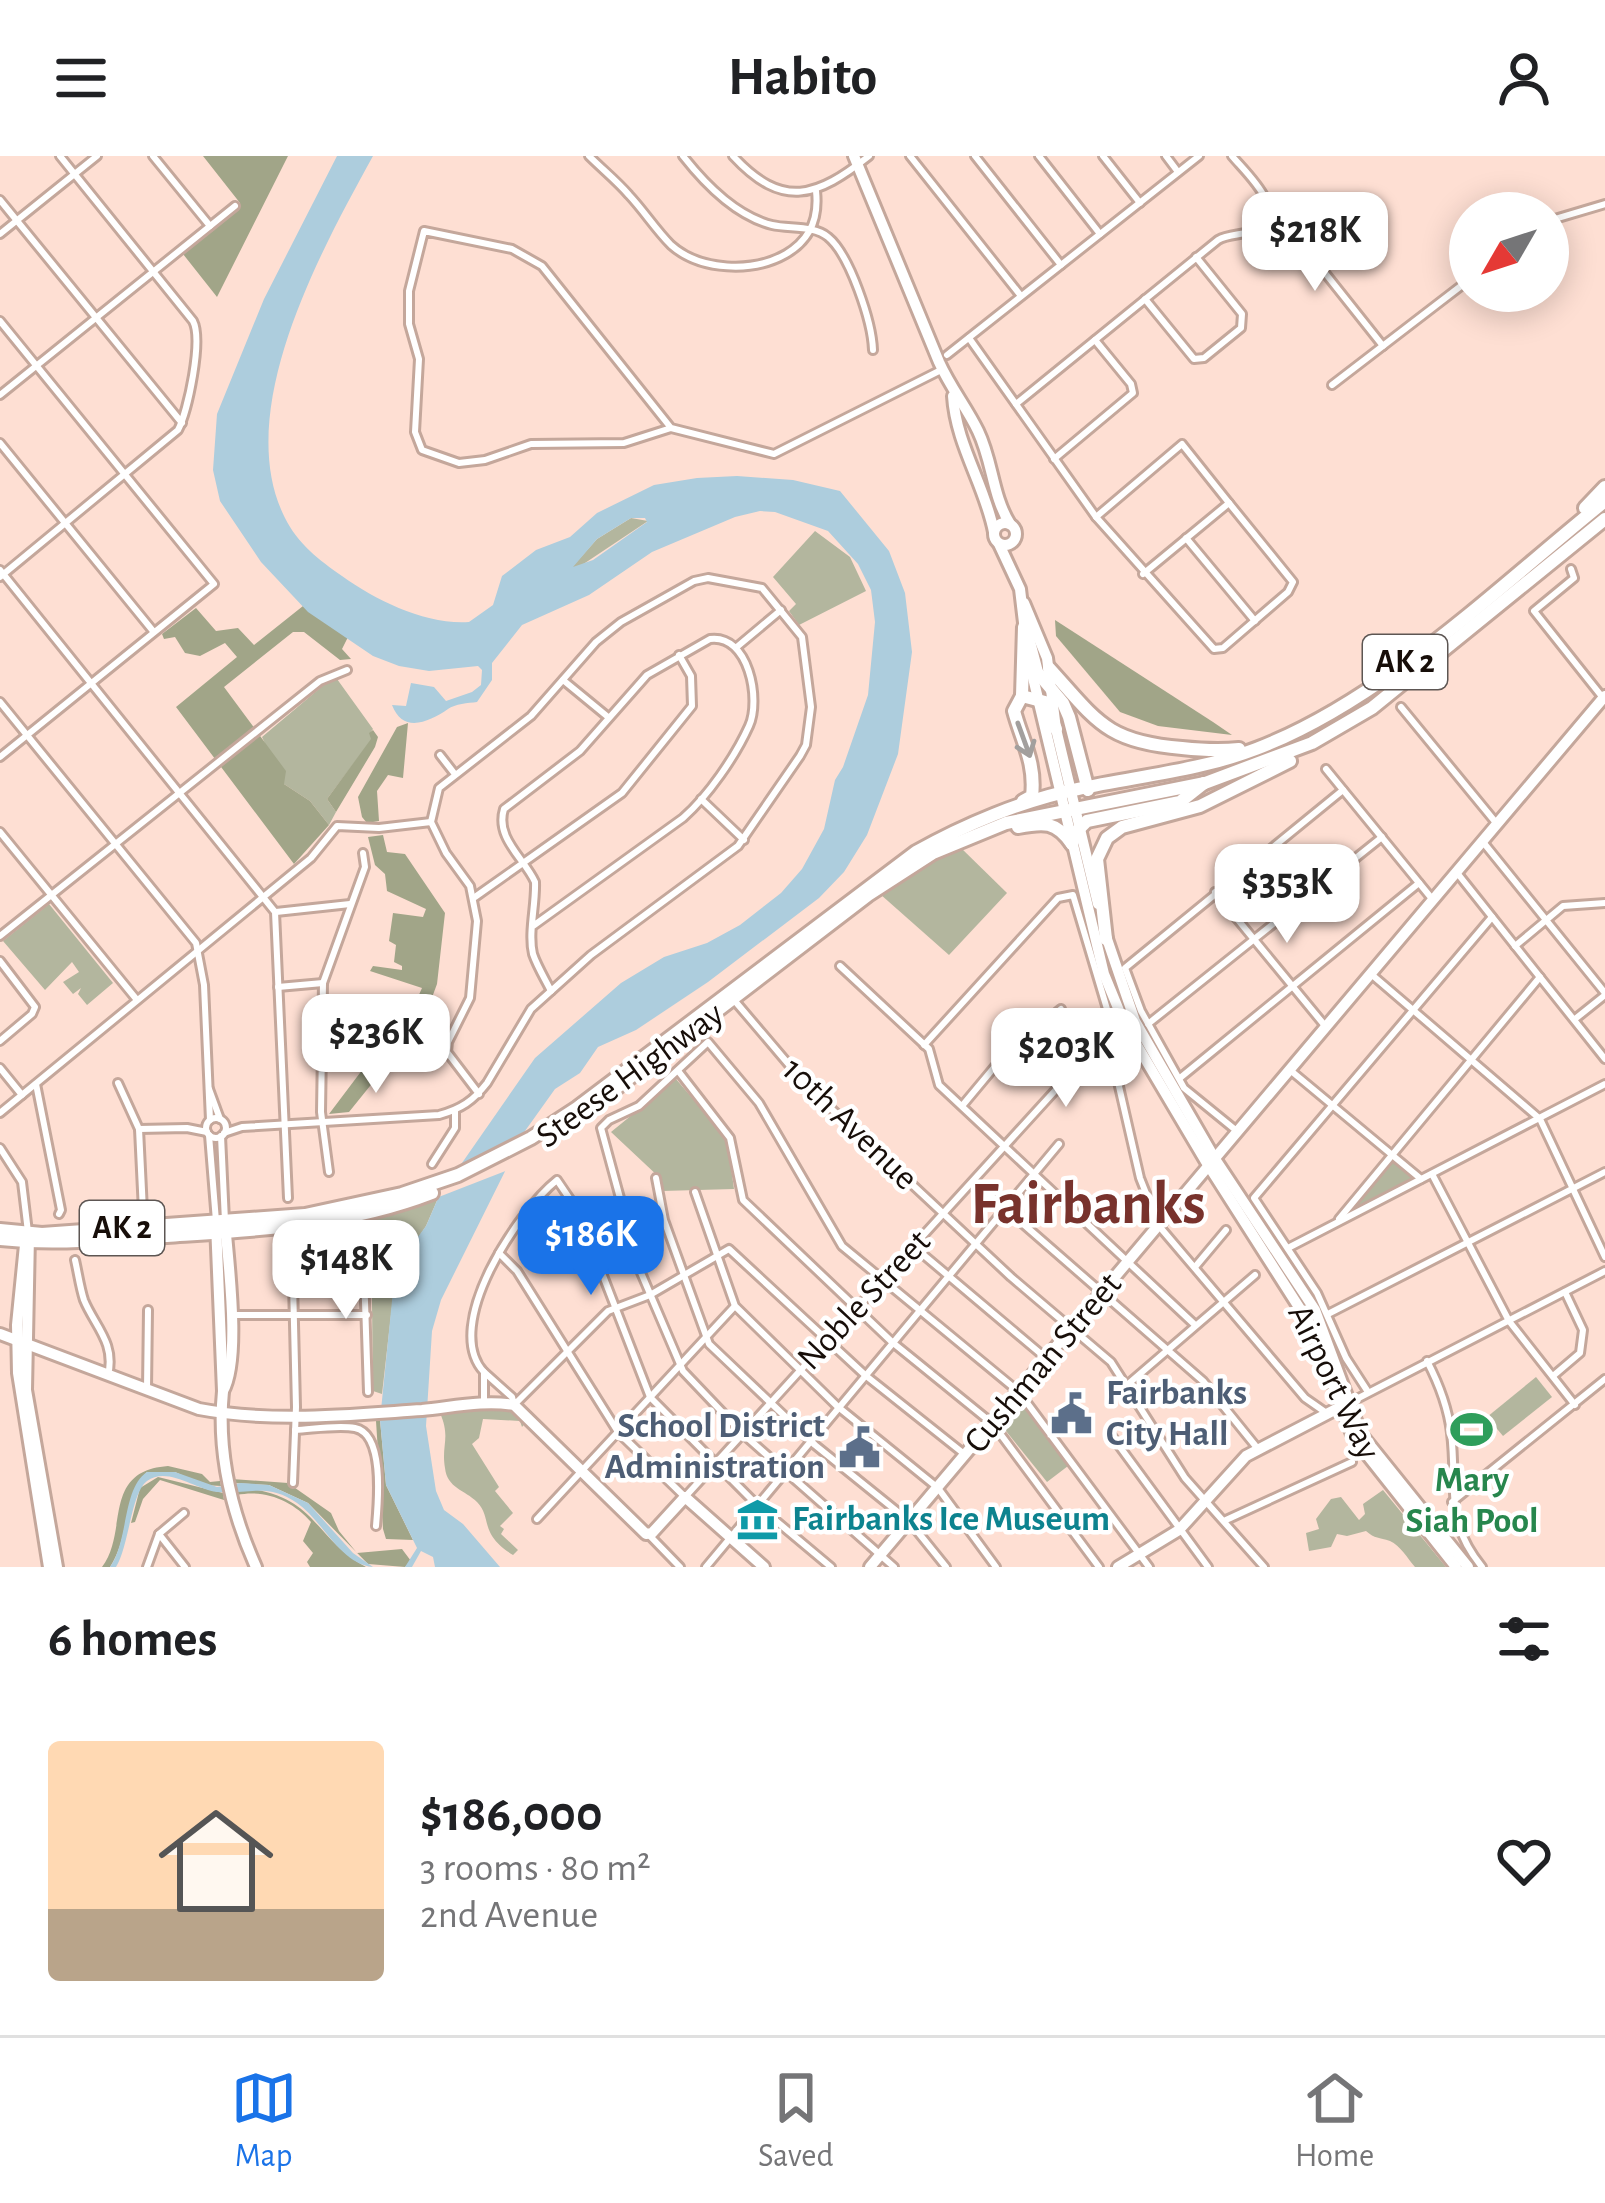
<!DOCTYPE html>
<meta charset="utf-8">
<style>
body{margin:0;font-family:"Alegreya Sans",sans-serif;background:#f2f2f2;color:#202124;height:100vh;display:flex;flex-direction:column;font-size:45px;white-space:nowrap}
*{box-sizing:border-box;margin:0}
p{font-size:39px;color:#757577}
.icon{flex:none;width:66px;height:66px;fill:none;stroke:currentColor;stroke-width:2;stroke-linecap:round;stroke-linejoin:round}
.map{position:relative;height:1411px;overflow:hidden}
.drawer{display:flex;flex-direction:column;background:#fff;flex:1}
.drawer>*{flex:none}
.needle{width:78px;rotate:231deg}
.tools{position:absolute;left:1449px;top:36px;display:grid;gap:24px}
.tools a{display:grid;place-items:center;width:120px;height:120px;border-radius:50%;background:#fff;box-shadow:0 6px 30px #0003;font-size:60px}
.price{position:absolute;translate:-50% -102px;padding:0 27px;border-radius:24px;background:#fff;color:#222;font-size:39px;line-height:78px;filter:drop-shadow(0 3px 6px #0008)}
.price::after{content:'';position:absolute;left:50%;top:72px;width:36px;height:27px;margin-left:-18px;background:inherit;clip-path:polygon(0 0,100% 0,50% 100%)}
.price.active{background:#1a73e8;color:#fff}
ul{padding:0;list-style:none}
li{display:flex;align-items:center;gap:36px;height:300px;padding:0 48px}
li+li{border-top:3px solid #e0e0e0}
li span{display:grid;place-items:center;flex:none;width:336px;height:240px;border-radius:12px;color:#555}
li>.icon{margin-inline-start:auto}
span .icon{width:144px;height:144px;fill:#fffc;stroke-width:1}
li b{font-size:51px}
h2{display:flex;justify-content:space-between;align-items:center;height:144px;padding:0 48px;font-size:51px}
header{display:flex;justify-content:space-between;align-items:center;height:156px;padding:0 48px;background:#fff;font-size:54px;font-weight:600}
.dock{display:flex;justify-content:space-around;align-items:center;height:168px;border-top:3px solid #e0e0e0;background:#fff;font-size:33px;color:#757577}
.dock a{display:grid;justify-items:center;gap:6px}
.dock .active{color:#1a73e8}
.map>svg:first-child{display:block}
.green{fill:#b3b69e}
.forest{fill:#a1a588}
.water{fill:#adcddd;fill-rule:evenodd}
.pier{fill:#fedfd3}
.lines{fill:none;stroke-linecap:round;stroke-linejoin:round}
.minor-casing{stroke:#c4a79b;stroke-width:12}
.major-casing{stroke:#c4a79b;stroke-width:16}
.highway-casing{stroke:#c4a79b;stroke-width:18}
.minor{stroke:#fff;stroke-width:6}
.major{stroke:#fff;stroke-width:10}
.highway{stroke:#fff;stroke-width:12}
.oneway{stroke:#a29f9d}
.labels{text-anchor:middle;dominant-baseline:central;stroke-width:9;stroke-linejoin:round;paint-order:stroke}
.shield{fill:#fff;stroke:#5d5653;stroke-width:3}
.shield-label{font-size:33px;font-weight:bold;fill:#170e09}
.street-label{font-size:36px;fill:#170e09;stroke:#fff}
.service-label{font-size:36px;font-weight:bold;fill:#4e5e75;stroke:#fff;text-anchor:start}
.leisure-label{font-size:36px;font-weight:bold;fill:#27864d;stroke:#fff}
.culture-label{font-size:36px;font-weight:bold;fill:#0d838f;stroke:#fff;text-anchor:start}
.town-label{font-size:60px;font-weight:bold;fill:#78322c;stroke:#fff}
</style>
<header><svg class="icon" aria-label="menu" viewBox="0 0 24 24"><path d="M4 6h16M4 12h16M4 18h16"/></svg>Habito<svg class="icon" aria-label="person" viewBox="0 0 24 24"><circle cx="12" cy="8" r="4"/><path d="M4 21q1-7 8-7t8 7"/></svg></header>
<div class="map">
<svg width="1605" height="1411" viewBox="0 0 1605 1411">
<rect width="100%" height="100%" fill="#fedfd3"/>
<!-- green -->
<g class="green">
<polygon points="631,362 648,365 576,413 572,411 597,383"/>
<polygon points="815,375 850,401 866,435 799,469 789,455 796,448 773,421"/>
<polygon points="332,522 337,523 373,573 370,577 372,583 327,643 336,656 329,669 310,645 284,628 262,581"/>
<polygon points="959,690 1007,737 949,799 880,738"/>
<polygon points="49,748 113,827 87,849 78,838 81,832 73,838 63,826 79,816 72,806 45,834 3,785"/>
<polygon points="676,923 727,983 734,1033 662,1035 660,1022 611,976"/>
<polygon points="1392,999 1421,1023 1336,1067"/>
<polygon points="439,1040 426,1070 396,1115 382,1238 373,1235 371,1063"/>
<polygon points="1536,1221 1552,1241 1503,1280 1487,1261"/>
<polygon points="1016,1248 1022,1248 1068,1310 1047,1326 1002,1270"/>
<path d="M498,1252l19,5 9,9 -4,5 -2,-6 -37,-2 -4,19 -7,6 27,43 -4,4 18,22 -13,13 4,3 -3,5 17,16 -5,5c-35,-22 -20,-36 -36,-53 -12,-12 -30,-14 -32,-34 -4,-23 6,-30 -5,-55z"/>
<path d="M1383,1334l63,77h-31c-7,-8 -15,-22 -25,-26 -11,-4 -15,-2 -24,-10l-19,5 -10,-2 -6,13 -22,4 -3,-18 13,-4 -3,-10 15,-20 10,-2 18,23 6,-6 -2,-10z"/>
</g>
<!-- forest -->
<g class="forest">
<polygon points="203,0 288,0 217,141 183,98 240,47"/>
<polygon points="303,450 348,481 342,493 351,503 340,504 304,476 293,476 224,531 286,615 284,628 310,645 329,669 294,708 176,551 237,501 225,487 200,500 185,497 175,481 164,483 162,478 196,452 216,475 238,472 254,489"/>
<polygon points="1055,464 1213,566 1232,579 1158,570 1120,556 1056,480"/>
<polygon points="408,567 403,622 388,619 377,635 379,665 367,667 362,661 358,641 397,571"/>
<polygon points="373,574 378,581 375,591 336,656 327,643 371,583 369,577"/>
<polygon points="383,679 387,696 405,698 445,757 437,828 417,882 395,899 349,956 329,958 375,897 404,872 422,832 370,815 373,810 402,814 402,810 394,806 396,789 389,785 393,757 423,761 426,753 387,735 385,718 375,709 368,681"/>
<polygon points="380,1264 386,1329 413,1384 386,1383 383,1373 376,1265"/>
<path d="M168,1310l34,8 8,8 10,-1 1,5 -17,-1 -29,-13h-28c-25,25 -17,65 -37,95h-8c27,-35 -1,-96 66,-101z"/>
<polygon points="158,1321 223,1337 224,1344 160,1324 143,1343 135,1366 131,1367 140,1332"/>
<polygon points="232,1323 288,1327 331,1357 339,1375 357,1397 402,1393 411,1405 405,1411 368,1408 308,1347 269,1329 233,1327"/>
<path d="M246,1332c72,9 67,50 120,79h-56l-3,-5 6,-9 -10,-12 8,-19c-18,-21 -46,-33 -74,-27l-1,-5z"/>
</g>
<!-- water -->
<g class="water">
<path d="M337,0h36c-51,93 -142,255 -88,362 13,26 34,42 57,58 35,25 84,49 127,46l24,-17 9,-29 34,-26 34,-13 27,-24 57,-28 43,-7 40,-2 56,4 47,11 49,60 16,42 7,59 -14,102 -31,81 -23,37 -25,26 -111,84 -72,48 -38,17 -18,26 -25,16 -30,42 -84,169 -9,31 -6,95 10,65 8,19 19,14 37,43h-65l-2,-10 -12,-6 -9,16h-7l12,-19 -31,-63 -6,-65 14,-139 9,-24 23,-31 13,-30 96,-138 86,-75 43,-26 43,-14 33,-18 41,-32 21,-24 22,-40 11,-49 8,-13 25,-72 7,-73 -4,-32 -13,-26 -30,-33 -53,-19 -15,-1 -25,6 -83,35 -63,43 -67,30 -30,38v17l-15,22c-9,1 -22,2 -29,7 -19,13 -45,25 -56,-4l14,1 5,-23 23,4 12,14 26,-9 9,-7 1,-15 -4,-4 -49,5 -30,-5 -26,-10 -65,-44 -47,-50 -41,-61 -7,-31 4,-56 47,-115zM631,362h14l2,4 -54,38 -20,7 24,-28z"/>
<path d="M147,1316h28l42,15 24,-4 28,2 39,18 45,50 20,14c-33,-3 -50,-46 -76,-64 -29,-21 -51,-8 -80,-11 -22,-3 -50,-26 -70,-11 -16,12 -18,65 -31,86h-6c19,-27 12,-78 37,-95z"/>
</g>
<!-- pier -->
<polygon class="pier" points="530,978 513,1012 431,1044 445,1019"/>
<g class="lines">
<defs>
<g id="minor">
<polyline points="153,0 210,70"/>
<path d="M589,0c13,13 28,25 40,39 15,16 27,35 42,50 29,26 82,28 115,9 24,-14 33,-36 30,-63"/>
<path d="M683,0c22,28 53,60 89,69 17,4 42,0 56,12 22,18 44,85 45,113"/>
<path d="M733,0c50,54 84,41 136,0"/>
<polyline points="910,0 1021,140"/>
<polyline points="975,0 1061,109"/>
<polyline points="1039,0 1100,78"/>
<polyline points="1103,0 1140,47"/>
<polyline points="1166,0 1178,16"/>
<polyline points="0,44 182,267"/>
<polyline points="1269,53 1279,59 1383,190"/>
<polyline points="1548,65 1605,48"/>
<polyline points="0,78 97,0"/>
<polyline points="1145,143 1194,203 1204,202 1241,172 1242,158 1196,101"/>
<polyline points="0,165 214,428 0,601"/>
<polyline points="969,182 1096,361 1214,493 1223,492 1288,436 1293,426 1229,347"/>
<polyline points="947,199 1199,0"/>
<polyline points="1332,229 1470,123"/>
<polyline points="0,239 235,50"/>
<path d="M1016,248l202,-164c12,-7 26,-4 38,-11 33,-18 -9,-55 -24,-73"/>
<polyline points="671,272 542,110 512,93 424,75 409,135 409,168 419,203 415,276 422,294 459,307 485,304 531,288 624,287 671,272 774,298 941,214"/>
<polyline points="0,287 153,475"/>
<polyline points="1054,303 1133,237 1131,228 1095,184"/>
<polyline points="1096,361 1182,288 1229,347 1143,418"/>
<polyline points="1186,382 1255,465"/>
<polyline points="1571,413 1574,422 1534,455 1603,542"/>
<polyline points="0,414 275,756 288,1042"/>
<path d="M0,421l178,-147c10,-19 25,-90 15,-109l-133,-165"/>
<polyline points="738,490 781,454"/>
<polyline points="563,524 608,561"/>
<polyline points="0,546 196,787 204,829 210,964"/>
<polyline points="1401,551 1497,668"/>
<polyline points="440,599 454,617"/>
<polyline points="1326,613 1433,744"/>
<polyline points="701,643 744,684"/>
<polyline points="0,676 137,844"/>
<polyline points="1483,686 1605,837"/>
<polyline points="1458,718 1605,903"/>
<polyline points="1215,736 1326,871"/>
<polyline points="475,741 622,637 692,550 691,520 679,499"/>
<polyline points="276,756 350,748"/>
<path d="M533,770l150,-108c25,-22 52,-61 66,-92 12,-26 0,-92 -39,-87l-63,36 -67,76 -76,58c-9,29 20,49 31,73 1,23 -7,50 -2,72 4,12 12,25 18,37"/>
<polyline points="0,780 320,525 347,514"/>
<polyline points="1515,790 1563,750 1605,747"/>
<polyline points="0,805 35,851 32,858 0,885"/>
<polyline points="840,810 929,893 939,929 1194,1168"/>
<polyline points="1371,818 1540,963 1605,1101"/>
<polyline points="278,831 323,827"/>
<polyline points="734,844 807,930 1011,1121 1111,1206 1185,1322 1264,1411"/>
<polyline points="1575,863 1605,839"/>
<polyline points="1148,868 1382,681"/>
<polyline points="924,889 1058,742 1073,739 1107,853 1088,878 1115,913 1140,1022 1159,1070 1305,1242 1325,1256"/>
<polyline points="0,912 22,939"/>
<polyline points="1290,914 1421,1023"/>
<polyline points="679,916 730,982 743,1044 892,1186 993,1268 1099,1411"/>
<polyline points="1180,922 1419,727"/>
<polyline points="118,927 139,973 143,1055"/>
<polyline points="36,928 61,1054 59,1058"/>
<polyline points="209,933 220,963"/>
<polyline points="962,950 1007,896 1061,853"/>
<polyline points="0,957 311,702 337,670 379,672 431,666"/>
<circle cx="216" cy="972" r="10"/>
<polyline points="139,973 187,972 207,976"/>
<polyline points="1238,976 1184,932 1141,855 1125,812 1343,634"/>
<path d="M224,977l18,-6 197,-12c22,-6 34,-14 48,-32l44,-74 60,-54 147,-109 62,-90 6,-11 5,-38 -9,-70 -40,-49 -54,-10 -14,3 -73,41 -25,20 -65,74 -92,72 -8,34 15,31 24,33 7,35 -7,77 -22,44 -1,10 32,42"/>
<polyline points="209,979 216,1065"/>
<polyline points="221,980 225,1065"/>
<polyline points="0,992 22,1026 28,1076"/>
<polyline points="432,1008 455,972 455,954"/>
<polyline points="329,1016 321,956 323,827 365,711 363,697"/>
<polyline points="1432,1018 1509,1165 1575,1249"/>
<polyline points="656,1022 664,1064 709,1188 815,1289 909,1365 946,1411"/>
<polyline points="974,1025 1203,1225 1258,1293"/>
<polyline points="695,1036 735,1150 837,1250 938,1332 996,1411"/>
<polyline points="1339,1063 1540,821"/>
<polyline points="292,1085 296,1251 293,1327"/>
<polyline points="363,1086 368,1236"/>
<polyline points="913,1090 1047,1203"/>
<polyline points="1288,1092 1605,928"/>
<polyline points="499,1097 517,1115 618,1276 685,1341 1102,883 1126,868"/>
<path d="M75,1104c3,13 5,28 9,40 10,25 32,43 24,75"/>
<polyline points="1195,1111 1226,1074"/>
<polyline points="1328,1158 1605,1016"/>
<polyline points="232,1159 367,1159"/>
<path d="M1427,1205c12,23 21,46 24,72 7,55 -8,86 31,134"/>
<polyline points="484,1216 512,1241 514,1249 608,1155 650,1139 729,1093 865,1219 963,1297"/>
<polyline points="1553,1220 1580,1197 1583,1174 1565,1136"/>
<polyline points="1127,1229 1255,1119"/>
<polyline points="147,1233 148,1154"/>
<polyline points="1368,1236 1346,1202 1317,1137 1254,1042 1492,761"/>
<path d="M484,1247v-31c-43,-46 34,-161 73,-192l21,31 72,186 107,108 74,62"/>
<polyline points="1347,1248 1605,1115"/>
<path d="M295,1274c19,-1 42,-5 60,-2 30,6 23,75 21,98"/>
<polyline points="1109,1276 1208,1411"/>
<polyline points="1452,1346 1605,1223"/>
<polyline points="537,1363 734,1151"/>
<polyline points="1226,1364 1352,1306"/>
<polyline points="159,1378 185,1411"/>
<polyline points="649,1379 680,1411"/>
<polyline points="147,1411 159,1378 184,1357"/>
<polyline points="706,1411 1059,988"/>
<polyline points="894,1411 742,1277 683,1215 639,1112 601,972 609,964 639,950 708,886 759,947 842,1090 1019,1236 1149,1411"/>
</g>
<g id="major">
<path d="M854,0l85,206c11,25 28,46 39,69 15,31 14,64 32,93"/>
<path d="M953,240c3,49 32,89 41,136"/>
<circle cx="1005" cy="378" r="11"/>
<polyline points="999,388 1020,433 1025,475"/>
<polyline points="1024,447 1047,502 1056,573 1098,748"/>
<polyline points="1029,505 1104,818 1125,869 1205,1004 1311,1170 1353,1281 1456,1411"/>
<polyline points="1105,777 1135,865 1215,1003 1315,1154 1361,1278 1468,1411"/>
<path d="M225,1067c3,39 16,136 -2,168 -6,61 8,120 33,176"/>
<polyline points="216,1068 223,1235"/>
<polyline points="26,1079 17,1169 18,1217 49,1411"/>
<polyline points="29,1079 26,1234 57,1411"/>
<path d="M0,1178l199,75c74,14 148,6 223,1 31,-3 62,-10 92,-5l132,129 6,-1 33,-36 79,70"/>
<polyline points="870,1411 1605,540"/>
<polyline points="1118,1411 1179,1374 1246,1300 1344,1249"/>
</g>
<g id="highway">
<polyline points="1585,352 1605,331"/>
<polyline points="1027,478 1037,516 1063,547 1069,561 1088,634"/>
<path d="M1049,512c48,53 57,74 133,80 19,2 38,3 57,1"/>
<polyline points="1022,540 1045,546 1056,573"/>
<path d="M1023,645l9,-5c4,-33 -10,-55 -18,-85l8,-15 2,-69"/>
<path d="M1018,671c26,-5 38,-6 54,17"/>
<polyline points="1072,688 1077,675 1087,665 1180,646 1204,627"/>
<polyline points="1106,783 1097,703 1107,682 1122,671 1200,650 1290,605"/>
<polyline points="577,962 868,739 933,697 1006,667 1205,627 1312,587 1372,552 1605,363"/>
<path d="M0,1074l42,4 263,-19 97,-21 56,-19 73,-37 46,-30 339,-256c48,-27 107,-52 162,-63 59,-13 121,-18 178,-40 128,-49 242,-162 349,-248"/>
<path d="M0,1083c56,6 111,0 167,-3 89,-6 180,-10 265,-43"/>
</g>
</defs>
<!-- minor casing -->
<use href="#minor" class="minor-casing"/>
<!-- major casing -->
<use href="#major" class="major-casing"/>
<!-- highway casing -->
<use href="#highway" class="highway-casing"/>
<!-- minor -->
<use href="#minor" class="minor"/>
<!-- major -->
<use href="#major" class="major"/>
<!-- highway -->
<use href="#highway" class="highway"/>
</g>
<!-- one-way arrows -->
<defs><path id="oneway-shaft" d="M-6 0H5M1.5-3L5.5 0L1.5 3" fill="none" stroke-width="1.6" stroke-linecap="round" stroke-linejoin="round" transform="scale(3)"/></defs>
<use class="oneway" href="#oneway-shaft" transform="translate(1024 584) rotate(70)"/>
<!-- icons -->
<defs>
<symbol id="civic-bare" viewBox="-9 -9 18 18"><path d="M-.6-6.5H3V-4.5H.6V-3L4-1V1h2V6H-6V1h2V-1L-.6-3ZM-1.2 2.5V6h2.4V2.5Z" fill="#5c6f8a" stroke="#fff" stroke-width="2.5" paint-order="stroke"/></symbol>
<symbol id="stadium-bare" viewBox="-9 -9 18 18"><path d="M0-5a6.5 5 0 1 0 0 10a6.5 5 0 1 0 0-10ZM-3.5-1.8h7v3.6h-7Z" fill="#2e9e5b" stroke="#fff" stroke-width="2.5" paint-order="stroke"/></symbol>
<symbol id="museum-bare" viewBox="-9 -9 18 18"><path d="M0-6L6-3V-2H-6V-3ZM-5-1h2V3h-2ZM-1-1h2V3h-2ZM3-1h2V3H3ZM-6 4H6V6H-6Z" fill="#0f9aa8" stroke="#fff" stroke-width="2.5" paint-order="stroke"/></symbol>
</defs>
<g fill-rule="evenodd">
<use href="#civic-bare" x="1042" y="1228" width="59" height="59"/>
<use href="#stadium-bare" x="1442" y="1244" width="59" height="59"/>
<use href="#civic-bare" x="830" y="1262" width="59" height="59"/>
<use href="#museum-bare" x="728" y="1334" width="59" height="59"/>
</g>
<g class="labels">
<!-- shield labels -->
<g class="shield">
<rect x="1363" y="479" width="84" height="54" rx="9"/>
<rect x="80" y="1045" width="84" height="54" rx="9"/>
</g>
<g class="shield-label">
<text x="1405" y="506">AK 2</text>
<text x="122" y="1072">AK 2</text>
</g>
<!-- street labels -->
<g class="street-label">
<text transform="translate(630 919) rotate(-36)">Steese Highway</text>
<text transform="translate(850 968) rotate(44)">10th Avenue</text>
<text transform="translate(864 1144) rotate(-47)">Noble Street</text>
<text transform="translate(1043 1207) rotate(-50)">Cushman Street</text>
<text transform="translate(1334 1226) rotate(64)">Airport Way</text>
</g>
<!-- service labels -->
<g class="service-label">
<text x="1106" y="1237">Fairbanks<tspan x="1106" dy="41">City Hall</tspan></text>
<text x="825" y="1270" text-anchor="end">School District<tspan x="825" dy="41">Administration</tspan></text>
</g>
<!-- leisure labels -->
<g class="leisure-label">
<text x="1472" y="1324">Mary<tspan x="1472" dy="41">Siah Pool</tspan></text>
</g>
<!-- culture labels -->
<g class="culture-label">
<text x="792" y="1363">Fairbanks Ice Museum</text>
</g>
<!-- town labels -->
<g class="town-label">
<text x="1088" y="1049">Fairbanks</text>
</g>
</g>
</svg>
<div class="tools">
<a><svg class="needle" viewBox="-14 -14 28 28"><path d="M0-13l5 13h-10z" fill="#e53935"/><path d="M0 13l5-13h-10z" fill="#757577"/></svg></a>
</div>
<b class="price" style="left:1315px;top:138px">$218K</b>
<b class="price" style="left:1287px;top:790px">$353K</b>
<b class="price" style="left:376px;top:940px">$236K</b>
<b class="price" style="left:1066px;top:954px">$203K</b>
<b class="price active" style="left:591px;top:1142px">$186K</b>
<b class="price" style="left:346px;top:1166px">$148K</b>
</div>
<section class="drawer">
<h2>6 homes<svg class="icon" aria-label="filters" viewBox="0 0 24 24"><path d="M4 7h16M4 17h16"/><circle cx="9" cy="7" r="2"/><circle cx="15" cy="17" r="2"/></svg></h2>
<ul>
<li><span style="background:linear-gradient(#ffd9b3 70%,#b9a48a 0)"><svg class="icon" aria-label="home" viewBox="0 0 24 24"><path d="M3 11l9-7 9 7M6 9v11h12V9"/></svg></span><div><b>$186,000</b><p>3 rooms · 80 m²</p><p>2nd Avenue</p></div><svg class="icon" aria-label="heart" viewBox="0 0 24 24"><path d="M12 20l-8-8c-3-5 5-10 8-4 3-6 11-1 8 4z"/></svg></li>
</ul>
</section>
<nav class="dock">
<a class="active"><svg class="icon" aria-label="map" viewBox="0 0 24 24"><path d="M3 6l6-2 6 2 6-2v14l-6 2-6-2-6 2zM9 4v14M15 6v14"/></svg>Map</a>
<a><svg class="icon" aria-label="saved" viewBox="0 0 24 24"><path d="M7 4h10v16l-5-4-5 4z"/></svg>Saved</a>
<a><svg class="icon" aria-label="home" viewBox="0 0 24 24"><path d="M3 11l9-7 9 7M6 9v11h12V9"/></svg>Home</a>
</nav>
